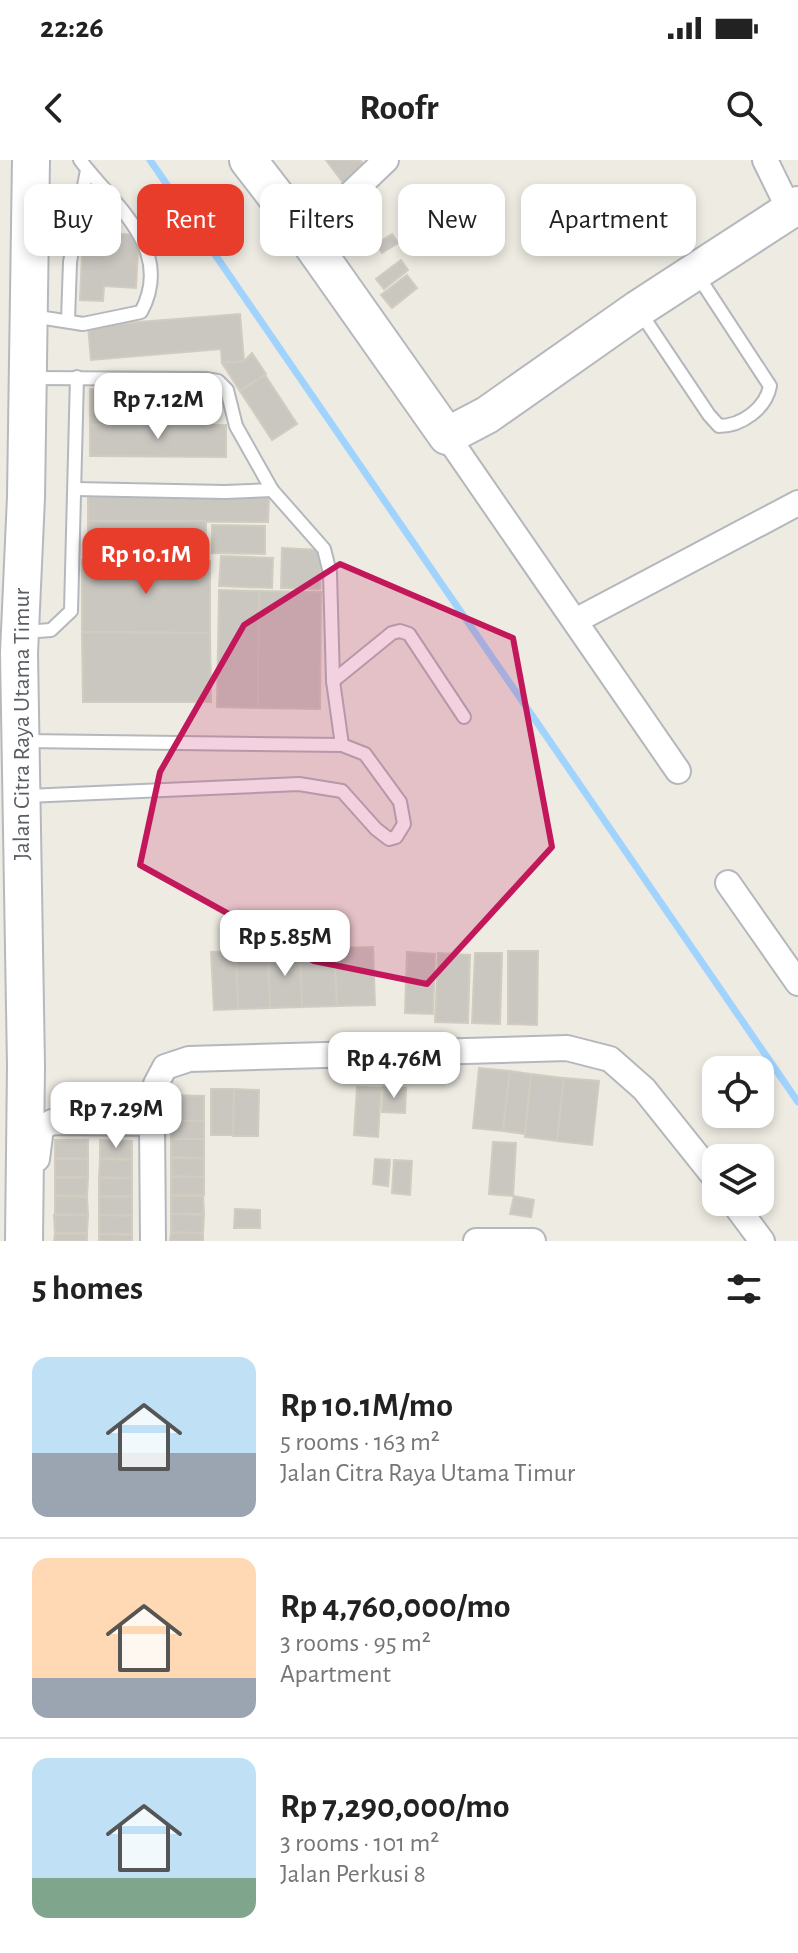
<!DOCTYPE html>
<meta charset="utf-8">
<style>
body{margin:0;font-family:"Alegreya Sans",sans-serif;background:#f2f2f2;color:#222;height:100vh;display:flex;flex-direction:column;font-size:30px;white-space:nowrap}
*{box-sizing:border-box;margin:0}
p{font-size:26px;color:#767676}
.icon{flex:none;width:44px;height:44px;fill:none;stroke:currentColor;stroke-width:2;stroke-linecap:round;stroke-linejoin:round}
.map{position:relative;height:1081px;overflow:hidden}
.side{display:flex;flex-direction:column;background:#fff;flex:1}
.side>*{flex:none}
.hud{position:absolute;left:24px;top:24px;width:750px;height:72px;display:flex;gap:16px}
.buttons{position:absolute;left:702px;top:896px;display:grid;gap:16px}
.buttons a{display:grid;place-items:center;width:72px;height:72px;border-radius:16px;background:#fff;box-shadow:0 4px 12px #0003;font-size:40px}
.price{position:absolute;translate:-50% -68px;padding:0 18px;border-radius:16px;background:#fff;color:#222;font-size:26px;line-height:52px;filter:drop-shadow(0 2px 4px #0008)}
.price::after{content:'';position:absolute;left:50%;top:48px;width:24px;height:18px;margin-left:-12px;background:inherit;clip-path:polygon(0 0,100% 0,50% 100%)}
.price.selected{background:#e93d2c;color:#fff}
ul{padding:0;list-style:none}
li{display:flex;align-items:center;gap:24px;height:200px;padding:0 32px}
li+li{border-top:2px solid #e0e0e0}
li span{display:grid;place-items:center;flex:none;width:224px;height:160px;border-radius:16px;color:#555}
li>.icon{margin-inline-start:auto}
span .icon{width:96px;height:96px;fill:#fffc;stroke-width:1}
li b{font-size:34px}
h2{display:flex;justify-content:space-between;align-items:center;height:96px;padding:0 32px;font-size:34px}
.pill{padding:0 28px;border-radius:16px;background:#fff;box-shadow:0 4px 12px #0003;font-size:28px;line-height:72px}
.pill.selected{background:#e93d2c;color:#fff}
.status{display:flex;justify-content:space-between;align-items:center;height:56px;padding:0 40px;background:#fff;direction:ltr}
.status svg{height:22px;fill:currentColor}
header{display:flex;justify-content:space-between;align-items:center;height:104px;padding:0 32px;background:#fff;font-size:36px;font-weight:700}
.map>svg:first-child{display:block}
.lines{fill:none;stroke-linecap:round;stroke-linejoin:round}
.stream{stroke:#a0d4ff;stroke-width:7}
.building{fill:#cac7c1;stroke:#d2ccc0;stroke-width:2}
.lane-casing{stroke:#b4b8bc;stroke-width:16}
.street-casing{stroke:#b4b8bc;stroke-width:28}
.secondary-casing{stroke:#b5b9be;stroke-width:40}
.lane{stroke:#fff;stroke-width:12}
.street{stroke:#fff;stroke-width:24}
.secondary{stroke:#fff;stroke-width:36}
.marked{fill:#c2185b;fill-opacity:0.2;stroke:#c2185b;stroke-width:6;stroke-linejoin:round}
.labels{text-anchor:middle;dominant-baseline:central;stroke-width:6;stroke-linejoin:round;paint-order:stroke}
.street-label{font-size:24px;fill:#5a5e63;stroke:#fff}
</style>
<div class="status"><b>22:26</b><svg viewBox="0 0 49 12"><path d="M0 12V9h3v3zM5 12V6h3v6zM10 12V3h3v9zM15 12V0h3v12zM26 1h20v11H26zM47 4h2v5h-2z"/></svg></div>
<header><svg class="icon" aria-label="back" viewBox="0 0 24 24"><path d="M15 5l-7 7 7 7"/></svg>Roofr<svg class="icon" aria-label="search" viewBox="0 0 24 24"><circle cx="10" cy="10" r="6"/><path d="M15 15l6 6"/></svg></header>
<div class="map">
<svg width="798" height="1081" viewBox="0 0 798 1081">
<rect width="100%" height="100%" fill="#edebe2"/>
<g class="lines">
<!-- stream -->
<polyline class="stream" points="150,0 798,942"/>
</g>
<!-- building -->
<g class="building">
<polygon points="326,0 360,0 366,7 344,24"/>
<polygon points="83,72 139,75 136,128 104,126 103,141 80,140"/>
<polygon points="392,74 398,83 382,93 376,84"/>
<polygon points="401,100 408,110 384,129 376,119"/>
<polygon points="407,115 417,128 392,148 381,135"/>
<polygon points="240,154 244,201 222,203 221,189 91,200 88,166"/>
<polygon points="252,193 266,214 240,231 222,203 244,201"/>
<polygon points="265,215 297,264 272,280 240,231"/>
<rect x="90" y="229" width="106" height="36"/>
<polygon points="90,265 226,265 226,297 90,296"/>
<polygon points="88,336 269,337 268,362 88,361"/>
<polygon points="88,361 206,361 206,392 88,391"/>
<polygon points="212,365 265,366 265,394 212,393"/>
<polygon points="282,388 321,390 320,429 281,428"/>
<polygon points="221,396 273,398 272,428 219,426"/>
<polygon points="82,400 210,401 210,473 82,472"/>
<polygon points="219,430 259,431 258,548 217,547"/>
<polygon points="259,431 321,432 320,549 258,548"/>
<polygon points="82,472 210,473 211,542 83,542"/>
<polygon points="373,787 375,845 337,846 334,788"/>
<polygon points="334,788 337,846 302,847 300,789"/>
<polygon points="300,789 302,847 270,848 268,790"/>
<polygon points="268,790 270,848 238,849 236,791"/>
<polygon points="236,791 238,849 214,850 211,792"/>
<polygon points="508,791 538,791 537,865 508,864"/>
<polygon points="407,792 435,794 433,854 405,853"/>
<polygon points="438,793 470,795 468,863 435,862"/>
<polygon points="475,793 502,793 500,864 472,863"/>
<polygon points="479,908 510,911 503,971 473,968"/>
<polygon points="510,911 531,914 525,974 503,971"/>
<polygon points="531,914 564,918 557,981 525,977"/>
<polygon points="564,918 599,921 592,985 557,981"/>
<polygon points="357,927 381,928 378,977 354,975"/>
<polygon points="383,927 406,928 405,953 382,952"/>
<polygon points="211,929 234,929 233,975 211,975"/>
<polygon points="234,929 259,930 258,976 233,976"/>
<polygon points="171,935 204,936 204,961 171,961"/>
<rect x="171" y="961" width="33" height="18"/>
<polygon points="171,979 204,979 204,998 171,997"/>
<rect x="55" y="980" width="33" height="18"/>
<polygon points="100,980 132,981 132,999 100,998"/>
<polygon points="493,982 516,983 513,1036 489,1034"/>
<polygon points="171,998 204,998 204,1017 171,1016"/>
<rect x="55" y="999" width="33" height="18"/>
<polygon points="100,999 132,1000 132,1018 99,1017"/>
<polygon points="375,999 390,1000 388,1026 373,1024"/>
<polygon points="394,1000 412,1001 410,1035 392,1033"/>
<rect x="171" y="1017" width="33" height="18"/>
<polygon points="55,1018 88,1018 87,1036 55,1035"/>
<rect x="99" y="1018" width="33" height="18"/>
<polygon points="55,1036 87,1037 88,1055 55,1054"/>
<polygon points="171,1036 203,1036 204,1054 171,1054"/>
<polygon points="514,1036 534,1040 531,1057 510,1054"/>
<rect x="99" y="1037" width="33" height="18"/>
<polygon points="235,1049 260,1050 260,1068 234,1068"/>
<polygon points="171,1054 204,1055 203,1073 171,1072"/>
<polygon points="54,1055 88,1055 87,1073 55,1073"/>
<polygon points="99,1055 132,1056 132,1074 99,1074"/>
<polygon points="171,1073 203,1073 203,1081 170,1081"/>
<polygon points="55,1074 87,1074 87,1081 54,1081"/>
<polygon points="99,1074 132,1075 132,1081 99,1081"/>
</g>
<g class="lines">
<defs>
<g id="lane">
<path d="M640,152l69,103 10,11c23,0 47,-18 51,-40l-72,-110"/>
<path d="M32,156l51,8 58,-12c34,-63 -27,-107 -61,-152"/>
<polyline points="68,160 70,102 87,10"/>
<polyline points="30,218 207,219 218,221 227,230 236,266 272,330 324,389 330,413 333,521 342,585"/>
<polyline points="75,329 225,332 272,330"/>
<polyline points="24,472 51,470 71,451 77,217"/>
<polyline points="333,521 392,473 400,471 409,474 464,557"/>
<polyline points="25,581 342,585 365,594 400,642 404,664 396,677 389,679 376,669 342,631 299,624 27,636"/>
</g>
<g id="street">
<polyline points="765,0 790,51"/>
<polyline points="296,62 342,42 386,0"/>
<polyline points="447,276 678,611"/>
<polyline points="575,461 798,343"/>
<polyline points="728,723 798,823"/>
<polyline points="37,999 41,968 52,962 152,963"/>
<polyline points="733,1042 762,1081"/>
<polyline points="153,1081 152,963 156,924 165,907 189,899 567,888 610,899 644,929 716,1019"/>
<polyline points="476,1081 533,1081"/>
</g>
<g id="secondary">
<polyline points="248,0 296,62 447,276 487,255 638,149 798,45"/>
<polyline points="24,1081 26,906 19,493 26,337 31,0"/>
</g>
</defs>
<!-- lane casing -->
<use href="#lane" class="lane-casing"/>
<!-- street casing -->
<use href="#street" class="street-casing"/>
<!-- secondary casing -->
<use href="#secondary" class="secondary-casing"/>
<!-- lane -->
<use href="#lane" class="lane"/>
<!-- street -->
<use href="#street" class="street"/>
<!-- secondary -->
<use href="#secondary" class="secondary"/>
</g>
<!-- marked area -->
<path class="marked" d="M340,404l173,74 39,209 -125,137 -113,-23 -174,-96 20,-93 84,-147z"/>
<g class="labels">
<!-- street labels -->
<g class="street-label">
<text transform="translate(22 564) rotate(-90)">Jalan Citra Raya Utama Timur</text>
</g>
</g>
</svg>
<div class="buttons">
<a><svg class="icon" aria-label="locate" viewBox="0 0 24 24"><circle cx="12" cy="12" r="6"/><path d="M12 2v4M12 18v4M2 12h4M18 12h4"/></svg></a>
<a><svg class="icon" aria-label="layers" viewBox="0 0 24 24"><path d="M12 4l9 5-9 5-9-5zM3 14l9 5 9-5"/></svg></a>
</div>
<b class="price" style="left:158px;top:281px">Rp 7.12M</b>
<b class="price selected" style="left:146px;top:436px">Rp 10.1M</b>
<b class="price" style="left:285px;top:818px">Rp 5.85M</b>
<b class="price" style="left:394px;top:940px">Rp 4.76M</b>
<b class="price" style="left:116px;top:990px">Rp 7.29M</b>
<div class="hud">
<a class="pill">Buy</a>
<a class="pill selected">Rent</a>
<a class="pill">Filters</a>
<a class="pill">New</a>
<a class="pill">Apartment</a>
</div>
</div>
<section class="side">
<h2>5 homes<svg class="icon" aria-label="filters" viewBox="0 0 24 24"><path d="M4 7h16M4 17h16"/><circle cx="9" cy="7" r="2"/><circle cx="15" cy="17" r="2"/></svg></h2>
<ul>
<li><span style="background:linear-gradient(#bfe0f5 60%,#9aa5b1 0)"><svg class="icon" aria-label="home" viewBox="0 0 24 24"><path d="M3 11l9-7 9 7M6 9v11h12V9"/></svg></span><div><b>Rp 10.1M/mo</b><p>5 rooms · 163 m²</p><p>Jalan Citra Raya Utama Timur</p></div></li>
<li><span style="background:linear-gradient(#ffd9b3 75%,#9aa5b1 0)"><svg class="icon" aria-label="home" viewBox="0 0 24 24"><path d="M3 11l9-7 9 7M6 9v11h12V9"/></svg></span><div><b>Rp 4,760,000/mo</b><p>3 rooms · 95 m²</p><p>Apartment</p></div></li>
<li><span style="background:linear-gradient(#bfe0f5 75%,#7fa58c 0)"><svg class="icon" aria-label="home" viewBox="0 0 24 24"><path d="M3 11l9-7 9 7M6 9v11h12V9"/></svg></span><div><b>Rp 7,290,000/mo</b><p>3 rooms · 101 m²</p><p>Jalan Perkusi 8</p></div></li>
</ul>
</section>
